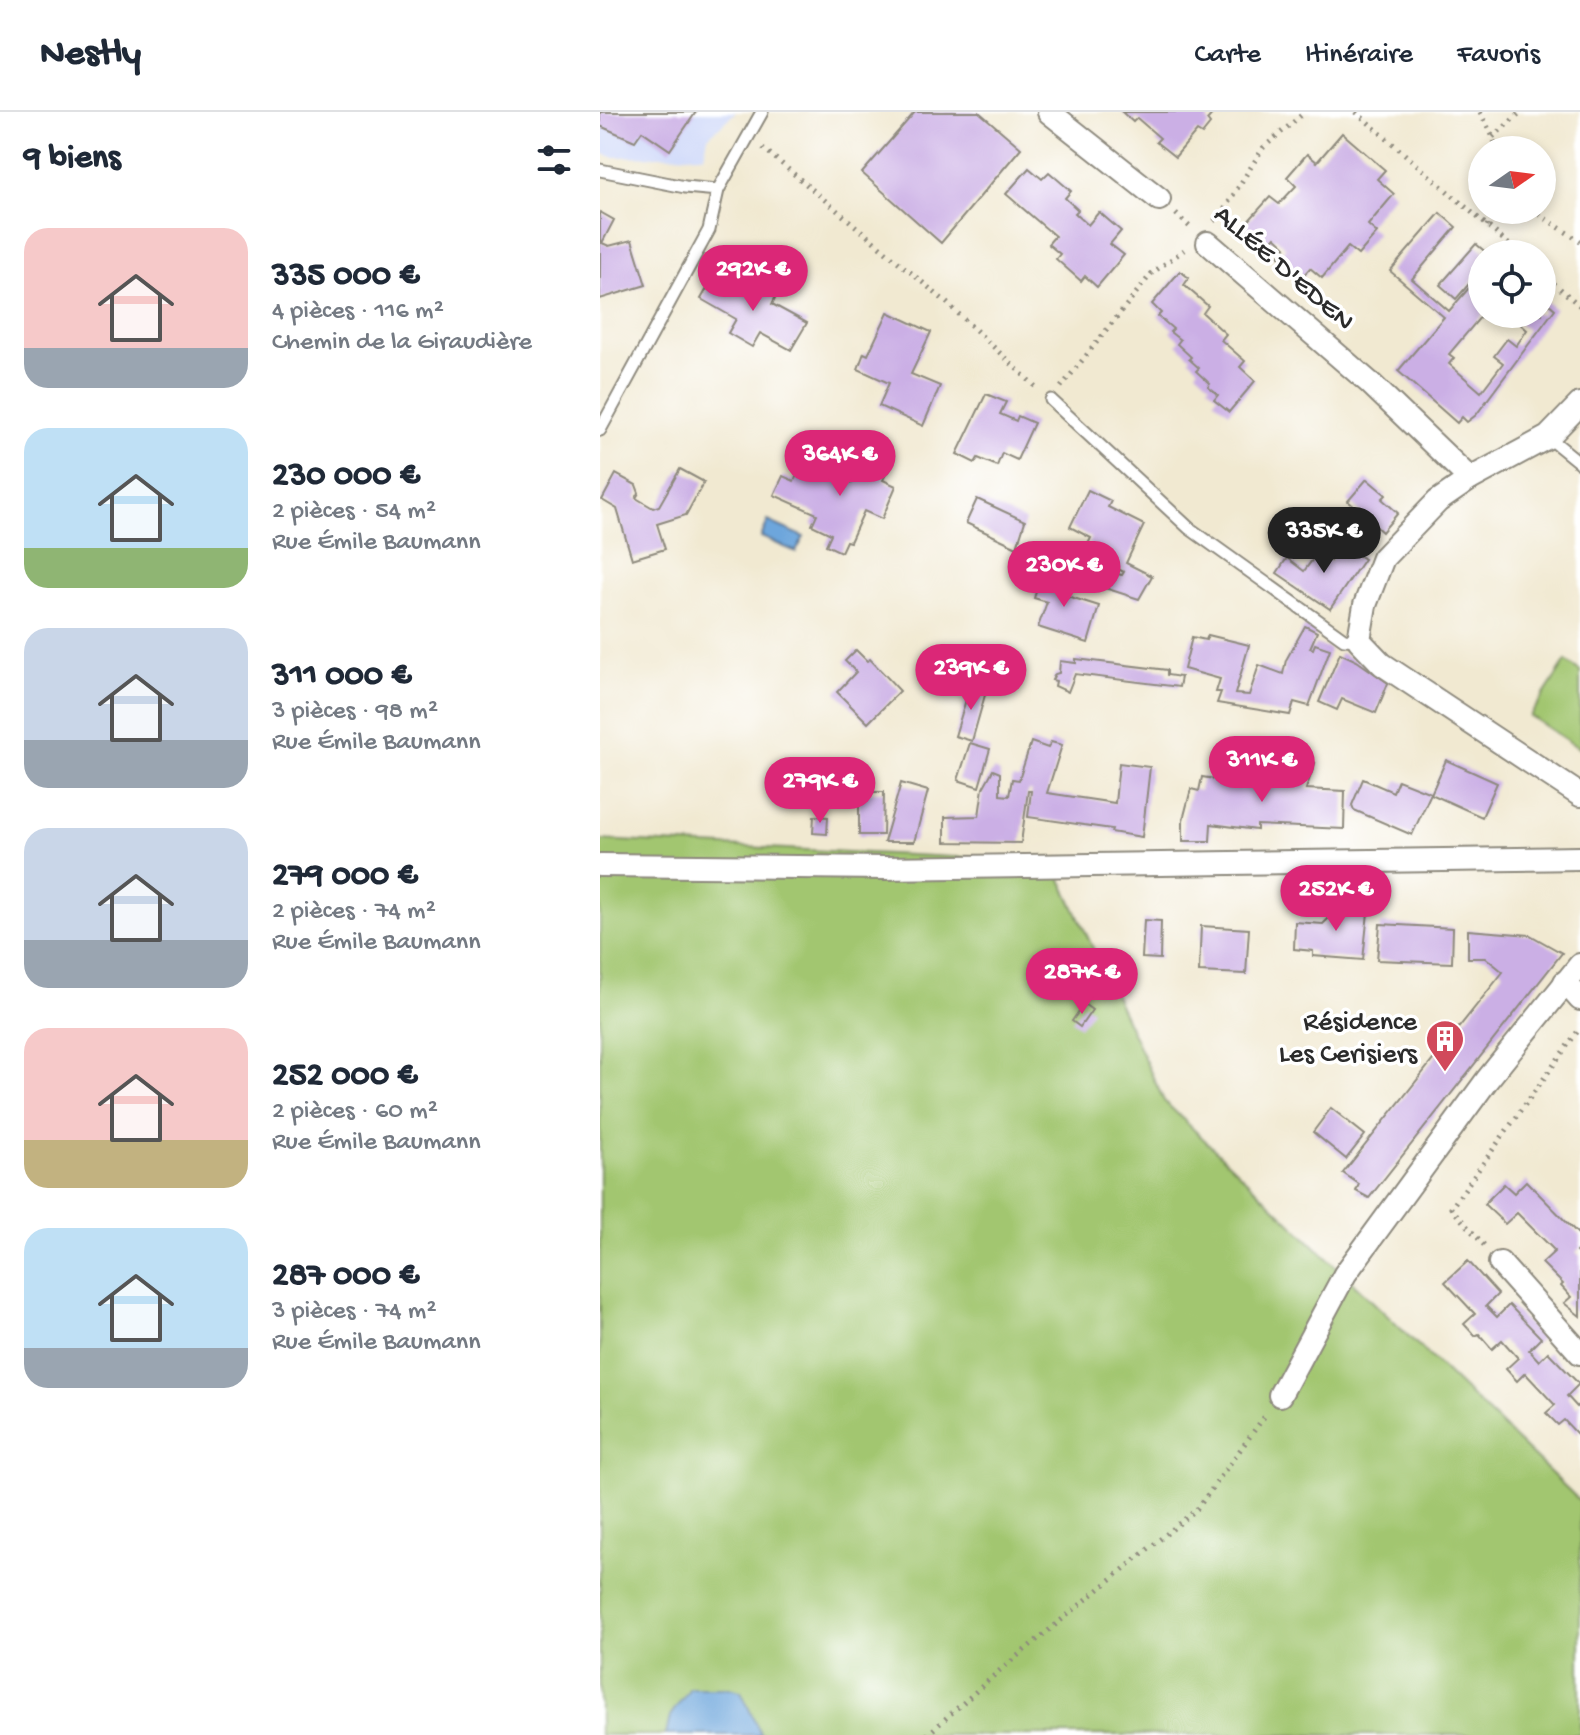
<!DOCTYPE html>
<html lang="fr">
<meta charset="utf-8">
<style>
body{margin:0;font-family:"Gochi Hand",sans-serif;background:#f2f2f3;color:#1f2937;height:100vh;display:flex;flex-direction:column;font-size:30px;white-space:nowrap}
*{box-sizing:border-box;margin:0}
p{font-size:26px;color:#747a83}
.icon{flex:none;width:44px;height:44px;fill:none;stroke:currentColor;stroke-width:2;stroke-linecap:round;stroke-linejoin:round}
.map{position:relative;flex:1;overflow:hidden}
.panel{display:flex;flex-direction:column;background:#fff;width:600px}
.panel>*{flex:none}
.needle{width:52px;rotate:76deg}
.controls{position:absolute;left:868px;top:24px;display:grid;gap:16px}
.controls a{display:grid;place-items:center;width:88px;height:88px;border-radius:50%;background:#fff;box-shadow:0 4px 12px #0003;font-size:40px}
.price{position:absolute;translate:-50% -68px;padding:0 18px;border-radius:28px;background:#db2777;color:#fff;font-size:26px;line-height:52px;filter:drop-shadow(0 2px 4px #0008)}
.price::after{content:'';position:absolute;left:50%;top:48px;width:24px;height:18px;margin-left:-12px;background:inherit;clip-path:polygon(0 0,100% 0,50% 100%)}
.price.on{background:#222;color:#fff}
ul{padding:0;list-style:none}
li{display:flex;align-items:center;gap:24px;height:200px;padding:0 24px}
li span{display:grid;place-items:center;flex:none;width:224px;height:160px;border-radius:24px;color:#555}
li>.icon{margin-inline-start:auto}
span .icon{width:96px;height:96px;fill:#fffc;stroke-width:1}
li b{font-size:34px}
h2{display:flex;justify-content:space-between;align-items:center;height:96px;padding:0 24px;font-size:34px}
header{display:flex;align-items:center;gap:48px;box-sizing:border-box;height:112px;padding:0 40px;background:#fff;border-bottom:2px solid #e0e1e3}
header strong{font-size:38px}
nav{display:flex;gap:44px;margin-inline-start:auto;font-size:28px}
main{display:flex;flex:1;min-height:0}
.map>svg:first-child{display:block}
.built{fill:#d0daf9}
.green{fill:#a2c670;stroke:#66784e;stroke-width:2}
.water{fill:#6da6dc;stroke:#4c6884;stroke-width:2}
.building{fill:#cbafe5}
.lines{fill:none;stroke-linecap:round;stroke-linejoin:round}
.service-casing{stroke:#8e8a7e;stroke-width:15}
.minor-casing{stroke:#8e8a7e;stroke-width:26}
.path{stroke:#8e8a7e;stroke-width:5;stroke-dasharray:2 6;stroke-linecap:butt}
.service{stroke:#fff;stroke-width:11}
.minor{stroke:#fff;stroke-width:22}
.labels{text-anchor:middle;dominant-baseline:central;stroke-width:7;stroke-linejoin:round;paint-order:stroke}
.street-label{font-size:28px;fill:#2b2b2b;stroke:#fff}
.poi-label{font-size:28px;fill:#2b2b2b;stroke:#fff;text-anchor:end}
</style>
<header>
<strong>Nestly</strong>
<nav><a>Carte</a><a>Itinéraire</a><a>Favoris</a></nav>
</header>
<main>
<section class="panel">
<h2>9 biens<svg class="icon" aria-label="filters" viewBox="0 0 24 24"><path d="M4 7h16M4 17h16"/><circle cx="9" cy="7" r="2"/><circle cx="15" cy="17" r="2"/></svg></h2>
<ul>
<li><span style="background:linear-gradient(#f6c9c9 75%,#9aa5b1 0)"><svg class="icon" aria-label="home" viewBox="0 0 24 24"><path d="M3 11l9-7 9 7M6 9v11h12V9"/></svg></span><div><b>335 000 €</b><p>4 pièces · 116 m²</p><p>Chemin de la Giraudière</p></div></li>
<li><span style="background:linear-gradient(#bfe0f5 75%,#8fb573 0)"><svg class="icon" aria-label="home" viewBox="0 0 24 24"><path d="M3 11l9-7 9 7M6 9v11h12V9"/></svg></span><div><b>230 000 €</b><p>2 pièces · 54 m²</p><p>Rue Émile Baumann</p></div></li>
<li><span style="background:linear-gradient(#c9d6e8 70%,#9aa5b1 0)"><svg class="icon" aria-label="home" viewBox="0 0 24 24"><path d="M3 11l9-7 9 7M6 9v11h12V9"/></svg></span><div><b>311 000 €</b><p>3 pièces · 98 m²</p><p>Rue Émile Baumann</p></div></li>
<li><span style="background:linear-gradient(#c9d6e8 70%,#9aa5b1 0)"><svg class="icon" aria-label="home" viewBox="0 0 24 24"><path d="M3 11l9-7 9 7M6 9v11h12V9"/></svg></span><div><b>279 000 €</b><p>2 pièces · 74 m²</p><p>Rue Émile Baumann</p></div></li>
<li><span style="background:linear-gradient(#f6c9c9 70%,#c2b280 0)"><svg class="icon" aria-label="home" viewBox="0 0 24 24"><path d="M3 11l9-7 9 7M6 9v11h12V9"/></svg></span><div><b>252 000 €</b><p>2 pièces · 60 m²</p><p>Rue Émile Baumann</p></div></li>
<li><span style="background:linear-gradient(#bfe0f5 75%,#9aa5b1 0)"><svg class="icon" aria-label="home" viewBox="0 0 24 24"><path d="M3 11l9-7 9 7M6 9v11h12V9"/></svg></span><div><b>287 000 €</b><p>3 pièces · 74 m²</p><p>Rue Émile Baumann</p></div></li>
</ul>
</section>
<div class="map">
<svg width="980" height="1623" viewBox="0 0 980 1623">
<rect width="100%" height="100%" fill="#fff"/>
<filter id="ink" filterUnits="userSpaceOnUse"><feTurbulence type="fractalNoise" baseFrequency=".0125" numOctaves="2"/><feDisplacementMap in="SourceGraphic" scale="16" xChannelSelector="R" yChannelSelector="G"/><feConvolveMatrix kernelMatrix="1 2 1 2 8 2 1 2 1" color-interpolation-filters="sRGB"/></filter>
<filter id="wash" filterUnits="userSpaceOnUse"><feTurbulence type="fractalNoise" baseFrequency=".006" numOctaves="4" result="noise"/><feDisplacementMap in="SourceGraphic" scale="32" xChannelSelector="R" yChannelSelector="G"/><feGaussianBlur stdDeviation="1.8" result="paint"/><feColorMatrix in="noise" values="0 0 0 0 0 0 0 0 0 0 0 0 0 0 0 0 0 1.4 0 .05"/><feComposite in="paint" operator="in"/></filter>
<g filter="url(#wash)">
<rect width="100%" height="100%" fill="#f1e9d1"/>
<!-- built -->
<polygon class="built" points="0,0 136,0 108,25 104,43 13,45 0,41"/>
<!-- green -->
<g class="green">
<polygon points="966,549 980,559 980,637 930,604"/>
<polygon points="0,728 453,750 564,989 980,1389 980,1623 0,1623"/>
</g>
<!-- water -->
<g class="water">
<polygon points="168,409 204,425 196,440 161,425"/>
<polygon points="90,1576 129,1576 141,1579 161,1623 66,1623 70,1604"/>
</g>
<g id="blocks">
<!-- building -->
<g class="building">
<polygon points="0,0 96,0 70,38 42,19 35,29 0,14"/>
<polygon points="315,0 379,0 421,36 341,131 262,61"/>
<polygon points="522,0 614,0 607,8 610,12 602,22 597,19 575,45 556,30 560,26 537,6 533,10"/>
<polygon points="742,21 785,58 777,67 794,82 768,113 777,121 758,143 748,135 722,166 710,156 702,165 679,144 686,135 675,125 667,134 644,114 670,85 679,92 696,74 687,65 707,42 717,50"/>
<polygon points="429,56 442,67 449,60 471,79 465,86 478,98 475,101 488,113 499,100 521,119 510,132 524,143 497,175 485,164 481,169 456,147 460,142 448,132 455,124 406,82"/>
<polygon points="0,100 14,108 2,131 9,134 32,128 46,173 0,187"/>
<polygon points="840,101 856,115 812,167 849,199 882,161 882,203 849,242 854,246 849,252 881,280 903,251 894,244 907,227 916,234 927,218 909,202 942,202 942,186 955,197 876,303 867,310 862,305 857,311 798,259 844,205 790,159"/>
<polygon points="876,132 888,142 882,142 882,157 856,187 840,173"/>
<polygon points="580,159 589,166 584,173 608,194 603,201 626,222 621,228 645,249 640,255 655,269 629,300 614,288 618,283 608,275 610,272 596,259 599,256 589,247 591,245 577,232 580,228 570,220 573,217 558,204 561,201 552,192"/>
<polygon points="116,161 156,183 160,176 176,184 172,192 207,211 191,238 160,221 152,235 128,221 136,207 101,187"/>
<polygon points="288,200 331,220 311,262 340,274 323,314 279,294 289,271 258,257 264,241 268,243"/>
<polygon points="386,282 406,290 400,302 416,309 418,304 434,311 417,348 402,341 397,354 378,346 375,351 357,342"/>
<polygon points="264,342 290,354 283,368 296,374 282,407 264,399 250,430 246,429 241,440 226,433 231,422 212,413 217,402 174,383 183,364 194,369 203,350 252,371"/>
<polygon points="80,357 104,370 86,403 57,412 65,437 32,447 17,397 2,388 16,362 36,373 39,381 36,386 53,396 59,394"/>
<polygon points="767,367 786,383 782,387 798,401 782,420 748,389"/>
<polygon points="488,378 511,389 508,395 544,413 526,451 552,464 539,487 477,467 483,455 507,463 509,460 522,463 524,460 508,452 512,444 488,432 491,426 470,415"/>
<polygon points="377,387 425,409 417,435 366,411"/>
<polygon points="742,432 764,447 730,497 677,461 687,446 704,459 719,439 730,449"/>
<polygon points="444,456 469,465 464,483 499,494 488,531 438,515 447,490 434,486"/>
<polygon points="705,514 717,520 710,536 713,537 715,532 730,537 709,594 694,590 690,603 617,591 621,580 616,580 620,567 584,557 592,525 606,528 608,523 649,533 635,582 649,583 659,553 683,562 686,548"/>
<polygon points="256,538 267,549 270,547 300,579 268,611 237,580 256,560 245,549"/>
<polygon points="740,541 757,549 788,571 776,601 742,587 737,598 719,590"/>
<polygon points="476,547 567,558 567,563 581,565 579,575 475,562 468,580 455,574 456,569 452,568 455,562 459,561 460,549 476,551"/>
<polygon points="336,550 367,560 361,581 331,572"/>
<polygon points="371,571 387,576 372,629 355,624"/>
<polygon points="431,630 448,636 451,630 462,633 447,681 515,691 519,651 550,655 542,725 511,720 512,717 428,705 431,679 428,679 421,731 345,730 345,705 379,704 383,676 393,658 400,661 400,683 409,684 412,667 419,668"/>
<polygon points="370,631 390,637 379,675 358,668"/>
<polygon points="694,648 715,651 706,677 745,679 744,717 657,713 657,718 611,712 610,729 583,729 583,708 591,677 599,679 602,665 626,669 627,660 634,661 649,667 689,672"/>
<polygon points="846,648 897,671 882,705 831,682"/>
<polygon points="763,667 793,680 798,668 831,681 812,723 754,698 752,693"/>
<polygon points="301,671 328,679 314,730 284,730"/>
<polygon points="259,680 284,680 283,723 259,723"/>
<polygon points="214,704 228,705 227,722 213,721"/>
<polygon points="738,788 769,791 763,848 713,844 713,839 694,837 695,810 723,812 730,805 737,806"/>
<polygon points="544,808 561,809 560,847 542,846"/>
<polygon points="780,812 853,816 852,851 777,848"/>
<polygon points="601,814 649,817 646,862 599,860"/>
<polygon points="868,818 930,823 962,841 769,1086 756,1079 759,1072 743,1061 903,860 886,846 868,846"/>
<polygon points="484,892 492,898 480,915 472,909"/>
<polygon points="731,996 765,1023 746,1047 713,1020"/>
<polygon points="926,1069 980,1124 980,1136 976,1140 980,1144 980,1204 964,1191 971,1185 961,1174 963,1172 942,1151 955,1139 917,1101 905,1112 884,1092 904,1072 914,1081"/>
<polygon points="868,1149 898,1182 886,1194 897,1205 909,1193 941,1226 929,1238 939,1249 948,1240 979,1272 967,1284 977,1295 980,1292 978,1323 964,1308 958,1313 946,1301 955,1293 925,1261 917,1269 906,1257 918,1246 902,1228 892,1237 879,1222 875,1224 864,1212 875,1202 845,1170"/>
</g>
</g>
</g>
<g filter="url(#ink)">
<use href="#blocks" fill-opacity="0" stroke="#8e8a7e" stroke-width="2"/>
<g class="lines">
<defs>
<g id="service">
<polyline points="0,58 85,75 118,78"/>
<polyline points="451,288 589,416 744,527 759,528"/>
<polyline points="0,318 109,118 118,78 162,0"/>
<polyline points="948,325 980,351"/>
</g>
<g id="minor">
<polyline points="449,0 559,87"/>
<polyline points="608,131 771,272 870,367"/>
<polyline points="980,292 948,325 870,367 838,389 783,446 765,493 759,528 782,552 980,683"/>
<polyline points="0,753 284,756 980,746"/>
<polyline points="965,870 980,887"/>
<polyline points="900,1151 980,1241"/>
<polyline points="680,1283 745,1162 887,968 980,853"/>
</g>
</defs>
<!-- service casing -->
<use href="#service" class="service-casing"/>
<!-- minor casing -->
<use href="#minor" class="minor-casing"/>
<!-- path -->
<g class="path">
<polyline points="756,0 920,142"/>
<polyline points="880,0 893,25 897,38"/>
<polyline points="893,25 921,0"/>
<polyline points="163,36 347,191 438,277"/>
<polyline points="932,98 980,129"/>
<polyline points="576,102 592,117"/>
<polyline points="614,109 620,104 663,36 705,0"/>
<polyline points="887,114 894,98"/>
<polyline points="942,161 980,194"/>
<polyline points="461,275 552,161 584,138"/>
<polyline points="884,1133 851,1096 980,916"/>
<polyline points="327,1623 399,1559 597,1397 667,1301"/>
</g>
<!-- service -->
<use href="#service" class="service"/>
<!-- minor -->
<use href="#minor" class="minor"/>
</g>
</g>
<!-- icons -->
<defs>
<symbol id="building-pin" viewBox="-11 -11 22 30"><path d="M0 17L-7.5 6A9.5 9.5 0 1 1 7.5 6Z" fill="#d1495b" stroke="#fff"/><path d="M-4-6H4V6H1V3H-1V6H-4ZM-2.5-4.3h1.7v1.8h-1.7ZM.8-4.3h1.7v1.8H.8ZM-2.5-1h1.7V.8h-1.7ZM.8-1h1.7V.8H.8Z" fill="#fff"/></symbol>
</defs>
<g fill-rule="evenodd">
<use href="#building-pin" x="823" y="905" width="44" height="60"/>
</g>
<g class="labels">
<!-- street labels -->
<g class="street-label">
<text transform="translate(683 157) rotate(41)">ALLÉE D'EDEN</text>
</g>
<!-- poi labels -->
<g class="poi-label">
<text x="817" y="911">Résidence<tspan x="817" dy="32">Les Cerisiers</tspan></text>
</g>
</g>
</svg>
<div class="controls">
<a><svg class="needle" viewBox="-14 -14 28 28"><path d="M0-13l5 13h-10z" fill="#e53935"/><path d="M0 13l5-13h-10z" fill="#747a83"/></svg></a>
<a><svg class="icon" aria-label="locate" viewBox="0 0 24 24"><circle cx="12" cy="12" r="6"/><path d="M12 2v4M12 18v4M2 12h4M18 12h4"/></svg></a>
</div>
<b class="price" style="left:153px;top:201px">292K €</b>
<b class="price" style="left:240px;top:386px">364K €</b>
<b class="price on" style="left:724px;top:463px">335K €</b>
<b class="price" style="left:464px;top:497px">230K €</b>
<b class="price" style="left:371px;top:600px">239K €</b>
<b class="price" style="left:662px;top:692px">311K €</b>
<b class="price" style="left:220px;top:713px">279K €</b>
<b class="price" style="left:736px;top:821px">252K €</b>
<b class="price" style="left:482px;top:904px">287K €</b>
</div>
</main>
